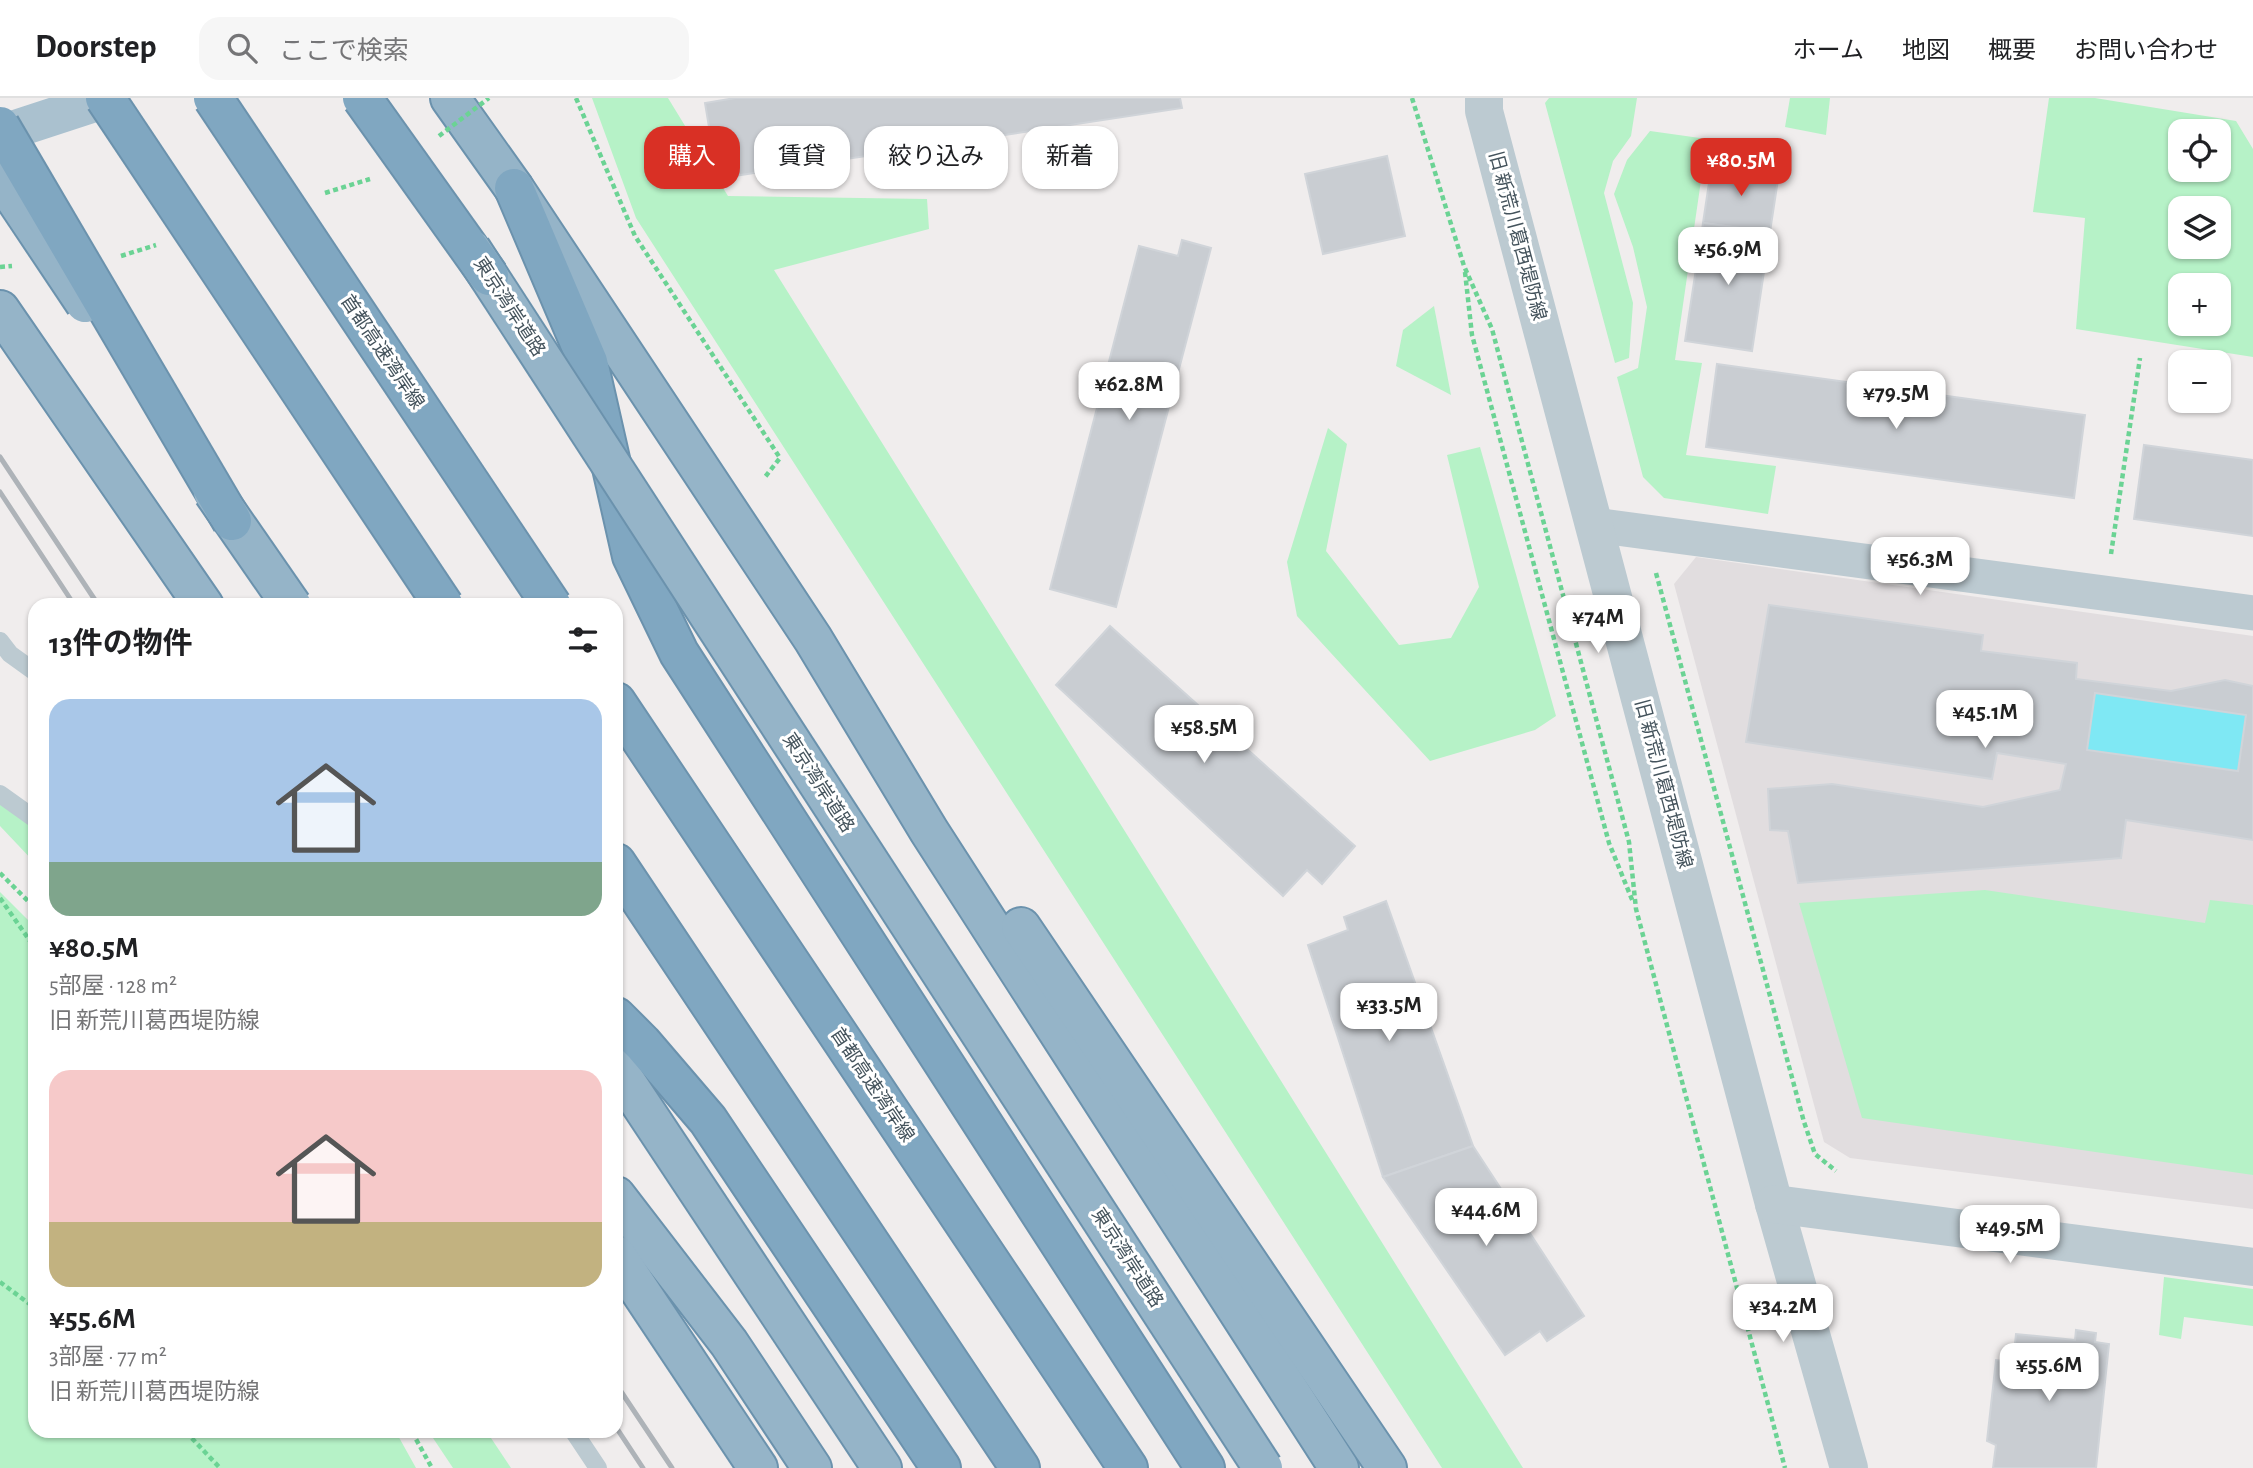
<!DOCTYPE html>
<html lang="ja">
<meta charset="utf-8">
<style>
body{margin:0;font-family:"Alegreya Sans","Noto Sans JP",sans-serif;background:#f6f6f6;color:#202124;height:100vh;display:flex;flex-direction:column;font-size:26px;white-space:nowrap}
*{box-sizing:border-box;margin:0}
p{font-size:23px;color:#757577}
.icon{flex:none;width:38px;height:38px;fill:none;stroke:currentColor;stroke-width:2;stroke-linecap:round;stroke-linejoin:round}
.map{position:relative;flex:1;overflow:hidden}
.side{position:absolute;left:28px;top:500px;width:595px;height:840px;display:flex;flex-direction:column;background:#fff;border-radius:21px;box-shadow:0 2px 5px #0004}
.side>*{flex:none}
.guide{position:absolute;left:644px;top:28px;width:665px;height:63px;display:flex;gap:14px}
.controls{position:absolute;left:2168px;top:21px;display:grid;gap:14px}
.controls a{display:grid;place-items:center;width:63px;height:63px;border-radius:14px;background:#fff;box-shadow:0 2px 5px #0004;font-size:35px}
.price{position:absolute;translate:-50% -60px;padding:0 16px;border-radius:14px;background:#fff;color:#222;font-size:23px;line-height:46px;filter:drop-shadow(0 2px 4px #0008)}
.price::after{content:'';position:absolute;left:50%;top:42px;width:21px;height:16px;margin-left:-10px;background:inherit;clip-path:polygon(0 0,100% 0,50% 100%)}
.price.current{background:#d93025;color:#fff}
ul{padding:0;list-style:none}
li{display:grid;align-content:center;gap:14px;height:371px;padding:0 21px}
li span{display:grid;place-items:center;height:217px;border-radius:21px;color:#555}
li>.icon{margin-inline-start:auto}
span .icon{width:126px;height:126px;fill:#fffc;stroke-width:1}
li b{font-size:30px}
h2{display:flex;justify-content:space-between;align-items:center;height:84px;padding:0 21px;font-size:30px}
.tag{padding:0 24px;border-radius:21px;background:#fff;box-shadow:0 2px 5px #0004;font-size:24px;line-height:63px}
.tag.current{background:#d93025;color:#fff}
header{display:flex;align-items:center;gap:42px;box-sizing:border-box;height:98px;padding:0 35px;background:#fff;border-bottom:2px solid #e0e0e0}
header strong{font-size:33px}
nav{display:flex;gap:38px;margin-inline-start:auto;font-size:24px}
.search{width:490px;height:63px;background:#f6f6f6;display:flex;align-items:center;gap:18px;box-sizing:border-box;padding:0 24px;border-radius:21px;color:#757577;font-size:26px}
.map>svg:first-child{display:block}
.education{fill:#e1dddf}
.green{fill:#b6f2c7;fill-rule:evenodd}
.water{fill:#7fe8f4}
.building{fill:#c9cdd2;stroke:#d0d4d9;stroke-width:2;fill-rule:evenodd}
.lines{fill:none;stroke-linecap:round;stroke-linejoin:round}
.trunk-casing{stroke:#6b92ad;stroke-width:42}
.motorway-casing{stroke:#6b92ad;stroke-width:42}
.path{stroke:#6bd394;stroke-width:4.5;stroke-dasharray:5 3.5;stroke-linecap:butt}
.service{stroke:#bccad1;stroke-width:18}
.minor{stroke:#bccad1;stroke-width:35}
.tertiary{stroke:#bccad1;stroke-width:38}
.primary{stroke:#aac1cf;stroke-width:38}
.trunk{stroke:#95b4c8;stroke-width:38}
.motorway{stroke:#80a7c1;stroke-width:38}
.rail{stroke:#aeb3b8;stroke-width:5}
.trunk-bridge-casing{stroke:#6b92ad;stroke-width:42;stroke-linecap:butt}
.motorway-bridge-casing{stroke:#6b92ad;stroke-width:42;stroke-linecap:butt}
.path-bridge{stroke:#6bd394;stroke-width:4.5;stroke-dasharray:5 3.5;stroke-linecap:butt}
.trunk-bridge{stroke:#95b4c8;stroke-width:38}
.motorway-bridge{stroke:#80a7c1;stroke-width:38}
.labels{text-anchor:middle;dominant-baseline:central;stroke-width:6;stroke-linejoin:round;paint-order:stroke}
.street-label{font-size:19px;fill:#44535c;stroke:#fff}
</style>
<header>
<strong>Doorstep</strong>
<div class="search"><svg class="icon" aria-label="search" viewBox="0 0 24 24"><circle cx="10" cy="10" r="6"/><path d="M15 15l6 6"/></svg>ここで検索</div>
<nav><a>ホーム</a><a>地図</a><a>概要</a><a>お問い合わせ</a></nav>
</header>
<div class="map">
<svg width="2253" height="1370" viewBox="0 0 2253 1370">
<rect width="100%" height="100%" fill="#f0eded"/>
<!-- education -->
<polygon class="education" points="1696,459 2253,538 2253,1111 1850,1060 1824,1044 1674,486"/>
<!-- green -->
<g class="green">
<polygon points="592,0 668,0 728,98 927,101 929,131 774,172 1523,1370 1442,1370 636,120"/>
<polygon points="1549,0 1637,0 1631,38 1613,63 1604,95 1633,205 1629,260 1615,265 1545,5"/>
<polygon points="1790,0 1830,0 1826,37 1785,29"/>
<path d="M2049,0h46l141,23 17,28v208l-177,-28 9,-111 -52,-6zM2180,33h39v39h-39zM2180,110h39v39h-39zM2180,187h39v39h-39z"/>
<polygon points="1650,33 1707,41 1675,262 1702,265 1686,357 1776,368 1768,416 1664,400 1643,379 1617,279 1638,270 1647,209 1633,149 1614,96 1627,62"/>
<polygon points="1434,208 1451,297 1396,268 1403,232"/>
<polygon points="1328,330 1347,346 1326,453 1399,547 1451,540 1479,489 1447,357 1480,349 1556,618 1535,632 1430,663 1297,518 1287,464"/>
<polygon points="0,705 35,730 35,765 0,728"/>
<polygon points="1985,792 2205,825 2210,802 2253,807 2253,1077 1862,1020 1799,805"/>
<polygon points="0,794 35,829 35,1334 396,1334 416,1370 0,1370"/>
<polygon points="2164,1179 2253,1191 2253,1228 2184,1219 2181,1241 2159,1237"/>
<polygon points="429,1334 487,1334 511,1370 453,1370"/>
</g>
<!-- water -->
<polygon class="water" points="2095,595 2246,617 2238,673 2087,652"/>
<!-- building -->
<g class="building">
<polygon points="735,0 1180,0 1182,10 734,78 730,56 714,59 705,5"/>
<polygon points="1387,58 1405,138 1323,156 1305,76"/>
<polygon points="1712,65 1779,75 1770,134 1703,125"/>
<polygon points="1703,125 1770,134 1752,253 1685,243"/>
<polygon points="1182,142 1211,150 1116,509 1050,491 1139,148 1178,158"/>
<polygon points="1717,266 2085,317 2074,400 1706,349"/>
<polygon points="2144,347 2253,362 2253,438 2134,421"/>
<path d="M1769,507l214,30 -2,16 96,12 -1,16 95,12 54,-11 28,6v154l-127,-20 -5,38 -323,25 -10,-52 -18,-1 -2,-41 64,-5 151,23 77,-17 6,-26 -69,-11 -5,26 -246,-37zM2095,595l151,22 -8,56 -151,-21z"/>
<polygon points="1110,528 1355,748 1322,786 1307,772 1283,798 1056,587"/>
<polygon points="1386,803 1473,1048 1383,1079 1308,847 1348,832 1344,819"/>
<polygon points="1473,1048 1584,1218 1547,1243 1540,1233 1505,1257 1383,1079"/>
<polygon points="2076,1232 2096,1235 2095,1244 2109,1246 2096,1370 1993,1370 1996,1347 1987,1343 1996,1262 2013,1264 2016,1236 2075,1242"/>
</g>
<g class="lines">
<defs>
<g id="trunk">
<polyline points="450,0 514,90 813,541 929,733 1339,1370"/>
<polyline points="0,212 204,508"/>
<polyline points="1021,829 1387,1370"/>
<polyline points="616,969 882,1370"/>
<polyline points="616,1098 729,1245 812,1370"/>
<polyline points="616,1157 758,1370"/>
</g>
<g id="motorway">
<polyline points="514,90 588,264 632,458 679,555 1205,1370"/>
<polyline points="616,604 1128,1370"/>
<polyline points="616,765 1020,1370"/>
<polyline points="616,919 642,945 708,1022 941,1370"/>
</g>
</defs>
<!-- trunk casing -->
<use href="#trunk" class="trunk-casing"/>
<!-- motorway casing -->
<use href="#motorway" class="motorway-casing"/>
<!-- path -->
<g class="path">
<polyline points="576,0 635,138 780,360 765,379"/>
<polyline points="1412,0 1464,168 1492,231 1629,744 1636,811 1785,1370"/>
<polyline points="1465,174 1472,237 1609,745 1633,804"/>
<polyline points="2111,456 2140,260"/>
<polyline points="1656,475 1804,1024 1815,1056 1836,1073"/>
<polyline points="0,775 35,810"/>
<polyline points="0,800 30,843 35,859"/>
<polyline points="0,1184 35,1210"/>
<polyline points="186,1334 220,1370"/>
<polyline points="412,1334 432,1370"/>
</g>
<!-- service -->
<g class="service">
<polyline points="0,543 10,556 35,574"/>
<polyline points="0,696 35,721"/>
<polyline points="574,1334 598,1370"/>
</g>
<!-- minor -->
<polyline class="minor" points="1594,427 2253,515"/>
<!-- tertiary -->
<g class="tertiary">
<polyline points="1484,0 1484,13 1774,1106 1849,1370"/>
<polyline points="1774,1106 2253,1169"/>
</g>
<!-- primary -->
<polyline class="primary" points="0,36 110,0"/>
<!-- trunk -->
<use href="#trunk" class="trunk"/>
<!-- motorway -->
<use href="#motorway" class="motorway"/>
<!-- rail -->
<g class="rail">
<polyline points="0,359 99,508"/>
<polyline points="0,394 75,508"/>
<polyline points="616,1286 672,1370"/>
<polyline points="616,1329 643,1370"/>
</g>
<defs>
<g id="trunk-bridge">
<polyline points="0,78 85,205"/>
<polyline points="471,151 1263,1370"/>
<polyline points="213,394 292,508"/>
</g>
<g id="motorway-bridge">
<polyline points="105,0 444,508"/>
<polyline points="213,0 552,508"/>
<polyline points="362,0 489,178"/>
<polyline points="0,28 232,423"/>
</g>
</defs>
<!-- trunk-bridge casing -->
<use href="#trunk-bridge" class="trunk-bridge-casing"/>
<!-- motorway-bridge casing -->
<use href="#motorway-bridge" class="motorway-bridge-casing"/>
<!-- path-bridge -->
<g class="path-bridge">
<polyline points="439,38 489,0"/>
<polyline points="325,95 370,81"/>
<polyline points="121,158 156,147"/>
<polyline points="0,169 12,168"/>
</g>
<!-- trunk-bridge -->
<use href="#trunk-bridge" class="trunk-bridge"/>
<!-- motorway-bridge -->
<use href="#motorway-bridge" class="motorway-bridge"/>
</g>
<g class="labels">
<!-- street labels -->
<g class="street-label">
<text transform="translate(1517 138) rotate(75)">旧 新荒川葛西堤防線</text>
<text transform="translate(509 209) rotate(57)">東京湾岸道路</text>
<text transform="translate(382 254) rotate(56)">首都高速湾岸線</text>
<text transform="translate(818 685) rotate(57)">東京湾岸道路</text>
<text transform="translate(1663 686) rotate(75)">旧 新荒川葛西堤防線</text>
<text transform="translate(872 987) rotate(56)">首都高速湾岸線</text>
<text transform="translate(1127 1160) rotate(57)">東京湾岸道路</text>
</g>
</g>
</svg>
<div class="controls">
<a><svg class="icon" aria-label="locate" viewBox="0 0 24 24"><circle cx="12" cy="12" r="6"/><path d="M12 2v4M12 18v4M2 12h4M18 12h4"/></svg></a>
<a><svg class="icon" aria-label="layers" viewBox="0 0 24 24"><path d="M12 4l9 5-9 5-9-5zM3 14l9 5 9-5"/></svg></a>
<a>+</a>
<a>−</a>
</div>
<b class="price current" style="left:1741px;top:100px">¥80.5M</b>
<b class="price" style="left:1728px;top:189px">¥56.9M</b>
<b class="price" style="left:1129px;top:324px">¥62.8M</b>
<b class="price" style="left:1896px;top:333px">¥79.5M</b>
<b class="price" style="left:1920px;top:499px">¥56.3M</b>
<b class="price" style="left:1598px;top:557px">¥74M</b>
<b class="price" style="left:1985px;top:652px">¥45.1M</b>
<b class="price" style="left:1204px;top:667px">¥58.5M</b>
<b class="price" style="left:1389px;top:945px">¥33.5M</b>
<b class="price" style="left:1486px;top:1150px">¥44.6M</b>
<b class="price" style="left:2010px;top:1167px">¥49.5M</b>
<b class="price" style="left:1783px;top:1246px">¥34.2M</b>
<b class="price" style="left:2049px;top:1305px">¥55.6M</b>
<div class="guide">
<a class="tag current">購入</a>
<a class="tag">賃貸</a>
<a class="tag">絞り込み</a>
<a class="tag">新着</a>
</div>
<section class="side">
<h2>13件の物件<svg class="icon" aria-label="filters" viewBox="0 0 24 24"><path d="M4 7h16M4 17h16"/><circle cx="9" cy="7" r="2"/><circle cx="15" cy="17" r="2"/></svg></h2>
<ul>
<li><span style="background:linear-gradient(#a9c7e8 75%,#7fa58c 0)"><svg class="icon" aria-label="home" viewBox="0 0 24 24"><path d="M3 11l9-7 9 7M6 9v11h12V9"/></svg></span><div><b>¥80.5M</b><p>5部屋 · 128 m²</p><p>旧 新荒川葛西堤防線</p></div></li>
<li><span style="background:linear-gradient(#f6c9c9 70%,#c2b280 0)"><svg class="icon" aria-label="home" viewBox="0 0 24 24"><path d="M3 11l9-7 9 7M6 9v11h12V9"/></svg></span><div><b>¥55.6M</b><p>3部屋 · 77 m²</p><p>旧 新荒川葛西堤防線</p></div></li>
</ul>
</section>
</div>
